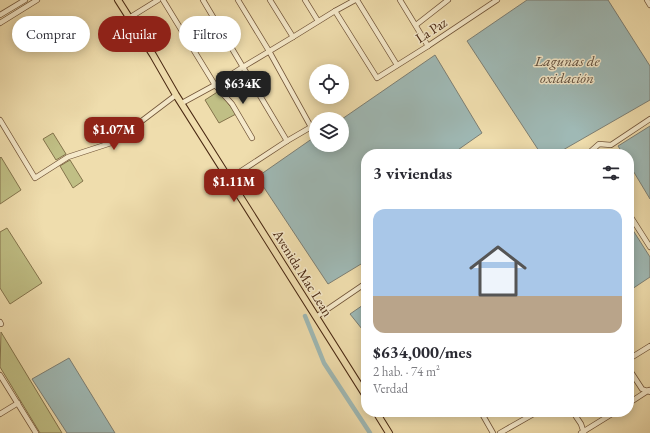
<!DOCTYPE html>
<html lang="es">
<meta charset="utf-8">
<style>
body{margin:0;font-family:"EB Garamond",serif;background:#f2f2f3;color:#2b2b33;height:100vh;display:flex;flex-direction:column;font-size:15px;white-space:nowrap}
*{box-sizing:border-box;margin:0}
p{font-size:13px;color:#7c7c81}
.icon{flex:none;width:22px;height:22px;fill:none;stroke:currentColor;stroke-width:2;stroke-linecap:round;stroke-linejoin:round}
.map{position:relative;flex:1;overflow:hidden}
.drawer{position:absolute;left:361px;top:149px;width:273px;height:268px;display:flex;flex-direction:column;background:#fff;border-radius:16px;box-shadow:0 2px 10px #0003}
.drawer>*{flex:none}
.banner{position:absolute;left:12px;top:16px;width:289px;height:36px;display:flex;gap:8px}
.controls{position:absolute;left:309px;top:64px;display:grid;gap:8px}
.controls a{display:grid;place-items:center;width:40px;height:40px;border-radius:50%;background:#fff;box-shadow:0 2px 10px #0003;font-size:20px}
.price{position:absolute;translate:-50% -34px;padding:0 9px;border-radius:8px;background:#8f2418;color:#fff;font-size:13px;line-height:26px;filter:drop-shadow(0 1px 2px #0008)}
.price::after{content:'';position:absolute;left:50%;top:24px;width:12px;height:9px;margin-left:-6px;background:inherit;clip-path:polygon(0 0,100% 0,50% 100%)}
.price.on{background:#222;color:#fff}
ul{padding:0;list-style:none}
li{display:grid;align-content:center;gap:8px;height:212px;padding:0 12px}
li span{display:grid;place-items:center;height:124px;border-radius:12px;color:#555}
li>.icon{margin-inline-start:auto}
span .icon{width:72px;height:72px;fill:#fffc;stroke-width:1}
li b{font-size:17px}
h2{display:flex;justify-content:space-between;align-items:center;height:48px;padding:0 12px;font-size:17px}
.pill{padding:0 14px;border-radius:18px;background:#fff;box-shadow:0 2px 10px #0003;font-size:14px;line-height:36px}
.pill.on{background:#8f2418;color:#fff}
.map>svg:first-child{display:block}
.green{fill:#c0bf85;stroke:#84744c}
.water{fill:#9fb9b5;stroke:#7d7f74}
.lines{fill:none;stroke-linecap:round;stroke-linejoin:round}
.canal{stroke:#9fb9b5;stroke-width:4.5}
.minor-casing{stroke:#725539;stroke-width:6}
.major-casing{stroke:#492812;stroke-width:8}
.minor{stroke:#f5e9ca;stroke-width:4.5}
.major{stroke:#efddad;stroke-width:6}
.labels{text-anchor:middle;dominant-baseline:central;stroke-width:3;stroke-linejoin:round;paint-order:stroke}
.street-label{font-size:14px;fill:#492812;stroke:#f5e9ca}
.water-label{font-size:15px;font-style:italic;fill:#5e4c3b;stroke:#f5e9ca}
</style>
<div class="map">
<svg width="650" height="433" viewBox="0 0 650 433">
<rect width="100%" height="100%" fill="#efddad"/>
<filter id="stains"><feTurbulence type="fractalNoise" baseFrequency=".005" numOctaves="4"/><feColorMatrix values="0 0 0 0 .2 0 0 0 0 .09 0 0 0 0 .02 0 0 0 .5 -.17"/></filter>
<radialGradient id="worn" r=".72"><stop offset=".6" stop-color="#630" stop-opacity="0"/><stop offset="1" stop-color="#630" stop-opacity=".3"/></radialGradient>
<!-- green -->
<g class="green">
<polygon points="219,91 236,114 219,123 205,100"/>
<polygon points="53,133 66,154 56,160 43,139"/>
<polygon points="1,157 21,190 0,204 0,158"/>
<polygon points="70,160 83,181 73,188 60,166"/>
<polygon points="7,228 42,283 10,304 0,288 0,232"/>
<polygon points="1,332 62,433 40,433 0,367"/>
</g>
<!-- water -->
<g class="water">
<polygon points="527,0 608,0 650,66 650,100 556,154 541,154 467,41"/>
<polygon points="435,55 482,133 452,154 366,154 366,261 328,284 257,177 316,136 316,145 342,145 342,119"/>
<polygon points="650,126 650,199 629,164 629,154 623,154 618,146"/>
<polygon points="629,224 650,257 650,277 629,291"/>
<polygon points="366,303 366,334 350,314"/>
<polygon points="69,358 115,433 67,433 32,379"/>
</g>
<g class="lines">
<!-- canal -->
<polyline class="canal" points="305,316 324,363 370,433"/>
<defs>
<g id="minor">
<polyline points="163,0 215,85 232,104 252,138"/>
<polyline points="203,0 287,141"/>
<polyline points="270,0 293,37"/>
<polyline points="305,0 318,21"/>
<polyline points="357,0 397,65"/>
<polyline points="400,0 428,46"/>
<polyline points="647,0 650,5"/>
<polyline points="335,11 377,78 428,46 497,0"/>
<polyline points="0,15 25,0"/>
<polyline points="129,18 158,0"/>
<polyline points="0,23 37,0"/>
<polyline points="416,25 448,0"/>
<polyline points="182,103 215,85 243,67 293,37 335,11 355,0"/>
<polyline points="0,120 35,178 68,157 114,142 176,95"/>
<polyline points="591,154 590,152 599,144 611,145 650,119"/>
<polyline points="229,179 287,141 311,127 269,51 238,0"/>
<polyline points="629,214 650,247"/>
<polyline points="316,317 366,283"/>
<polyline points="0,322 1,324 0,324"/>
<polyline points="629,359 650,346"/>
<polyline points="629,369 642,389 650,392"/>
<polyline points="0,375 36,433"/>
<polyline points="629,403 649,390"/>
<polyline points="481,412 493,433"/>
<polyline points="573,412 581,424 584,433"/>
<polyline points="0,414 18,403"/>
<polyline points="500,433 537,412"/>
<polyline points="581,433 615,412"/>
</g>
<g id="major">
<polyline points="118,0 153,55 176,95 366,396"/>
<polyline points="376,412 389,433"/>
</g>
</defs>
<!-- minor casing -->
<use href="#minor" class="minor-casing"/>
<!-- major casing -->
<use href="#major" class="major-casing"/>
<!-- minor -->
<use href="#minor" class="minor"/>
<!-- major -->
<use href="#major" class="major"/>
</g>
<g class="labels">
<!-- street labels -->
<g class="street-label">
<text transform="translate(431 30) rotate(-33)">La Paz</text>
<text transform="translate(303 273) rotate(58)">Avenida Mac Lean</text>
</g>
<!-- water labels -->
<g class="water-label">
<text x="567" y="60">Lagunas de<tspan x="567" dy="17">oxidación</tspan></text>
</g>
</g>
<rect width="100%" height="100%" filter="url(#stains)"/>
<rect width="100%" height="100%" fill="url(#worn)"/>
</svg>
<div class="controls">
<a><svg class="icon" aria-label="locate" viewBox="0 0 24 24"><circle cx="12" cy="12" r="6"/><path d="M12 2v4M12 18v4M2 12h4M18 12h4"/></svg></a>
<a><svg class="icon" aria-label="layers" viewBox="0 0 24 24"><path d="M12 4l9 5-9 5-9-5zM3 14l9 5 9-5"/></svg></a>
</div>
<b class="price on" style="left:243px;top:105px">$634K</b>
<b class="price" style="left:114px;top:151px">$1.07M</b>
<b class="price" style="left:234px;top:203px">$1.11M</b>
<div class="banner">
<a class="pill">Comprar</a>
<a class="pill on">Alquilar</a>
<a class="pill">Filtros</a>
</div>
<section class="drawer">
<h2>3 viviendas<svg class="icon" aria-label="filters" viewBox="0 0 24 24"><path d="M4 7h16M4 17h16"/><circle cx="9" cy="7" r="2"/><circle cx="15" cy="17" r="2"/></svg></h2>
<ul>
<li><span style="background:linear-gradient(#a9c7e8 70%,#b9a48a 0)"><svg class="icon" aria-label="home" viewBox="0 0 24 24"><path d="M3 11l9-7 9 7M6 9v11h12V9"/></svg></span><div><b>$634,000/mes</b><p>2 hab. · 74 m²</p><p>Verdad</p></div></li>
</ul>
</section>
</div>
